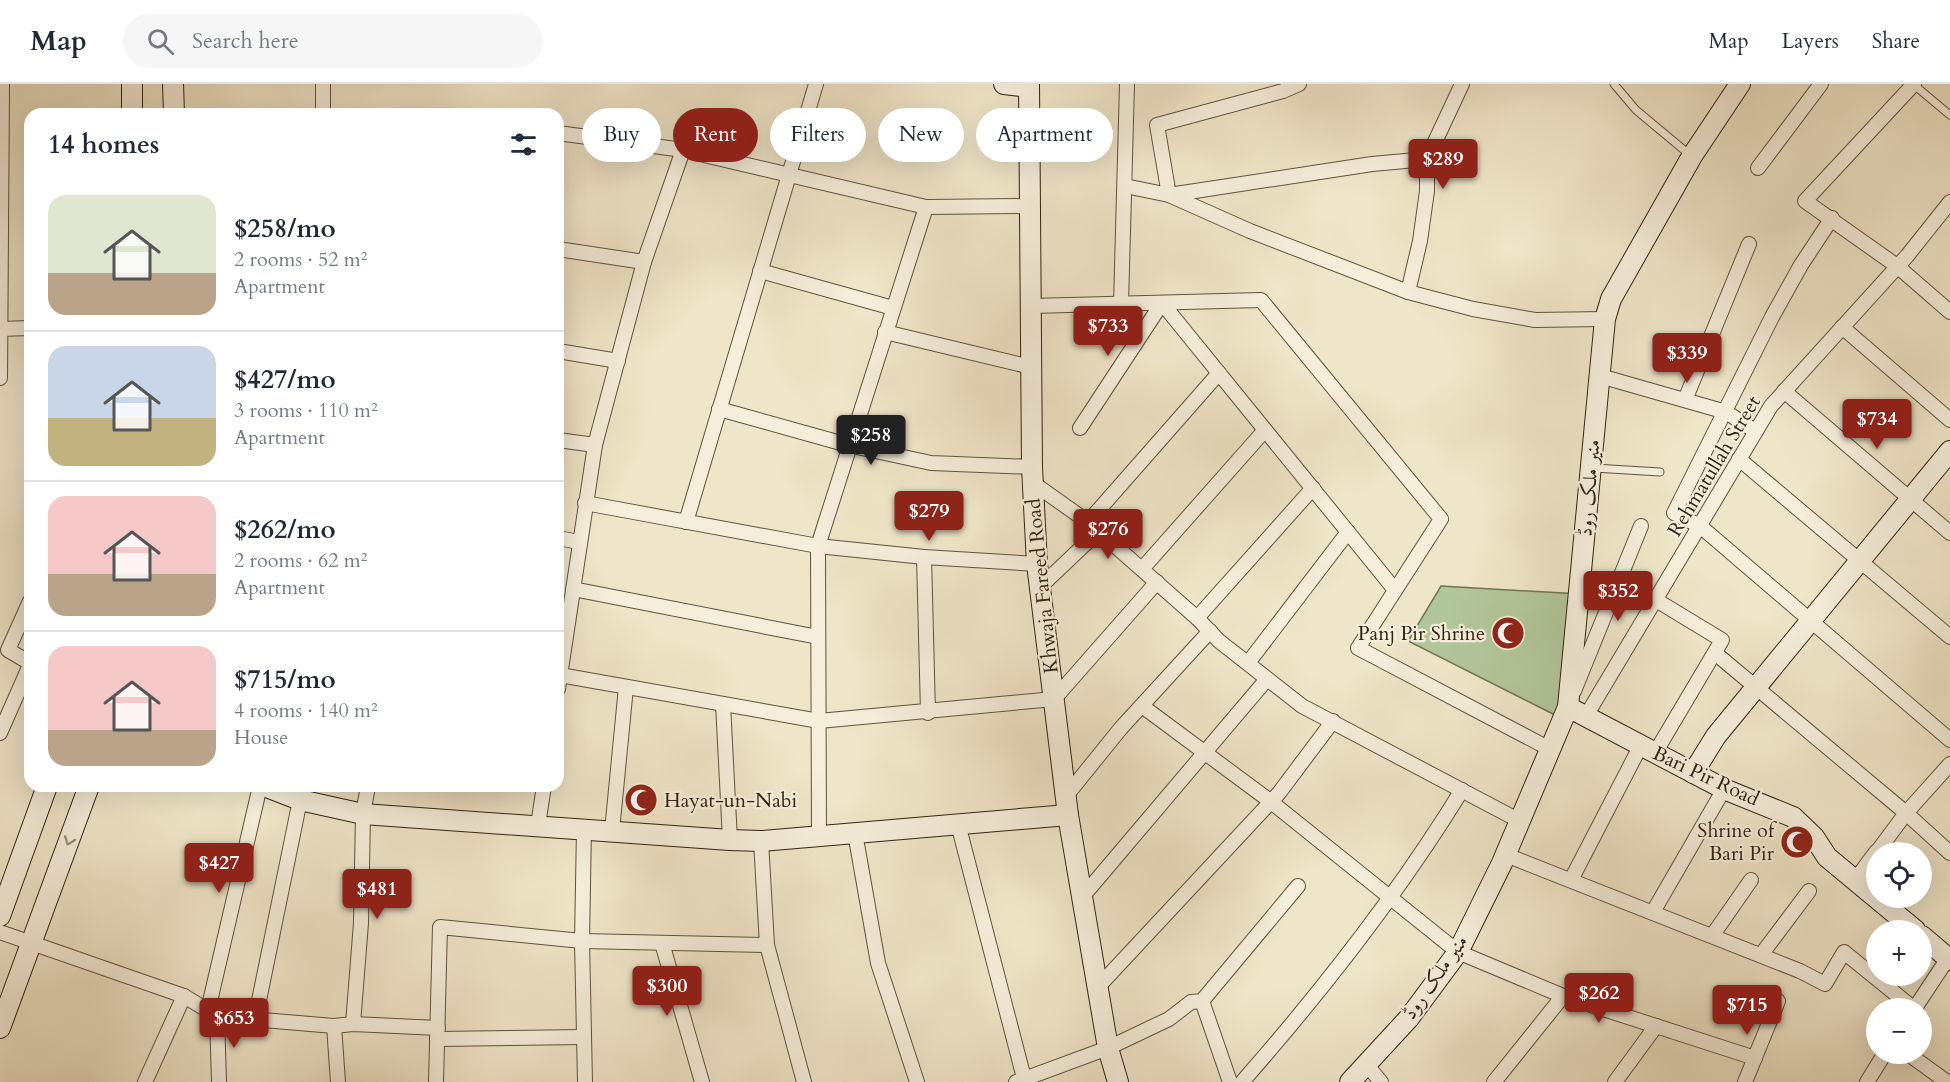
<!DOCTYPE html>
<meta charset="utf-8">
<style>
body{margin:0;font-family:Cardo,Amiri,serif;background:#f6f6f7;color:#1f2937;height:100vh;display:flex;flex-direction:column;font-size:22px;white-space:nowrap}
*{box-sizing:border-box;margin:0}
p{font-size:20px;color:#747a83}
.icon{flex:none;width:33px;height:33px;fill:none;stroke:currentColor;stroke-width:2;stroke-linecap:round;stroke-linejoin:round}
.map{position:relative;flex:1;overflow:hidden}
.side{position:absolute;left:24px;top:24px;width:540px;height:684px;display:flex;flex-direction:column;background:#fff;border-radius:18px;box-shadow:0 6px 24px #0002}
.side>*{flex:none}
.hud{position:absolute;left:582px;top:24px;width:570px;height:54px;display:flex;gap:12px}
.controls{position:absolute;left:1866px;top:758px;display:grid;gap:12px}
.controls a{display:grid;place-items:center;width:66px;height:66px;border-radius:50%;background:#fff;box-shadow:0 6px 24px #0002;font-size:30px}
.price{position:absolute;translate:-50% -51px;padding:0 14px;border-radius:6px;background:#8f2418;color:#fff;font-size:20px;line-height:39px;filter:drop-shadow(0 2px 3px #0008)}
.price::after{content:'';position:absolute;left:50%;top:36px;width:18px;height:14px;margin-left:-9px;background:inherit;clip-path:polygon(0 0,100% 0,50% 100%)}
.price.current{background:#222;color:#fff}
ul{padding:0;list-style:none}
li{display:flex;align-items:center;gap:18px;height:150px;padding:0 24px}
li+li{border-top:2px solid #e0e1e3}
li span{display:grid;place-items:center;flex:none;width:168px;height:120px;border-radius:18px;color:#555}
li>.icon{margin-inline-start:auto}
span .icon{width:72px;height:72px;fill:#fffc;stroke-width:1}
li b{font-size:26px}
h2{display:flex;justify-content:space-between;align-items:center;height:72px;padding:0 24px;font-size:26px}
.chip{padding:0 21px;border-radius:27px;background:#fff;box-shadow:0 6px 24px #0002;font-size:21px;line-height:54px}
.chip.current{background:#8f2418;color:#fff}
header{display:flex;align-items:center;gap:36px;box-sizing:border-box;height:84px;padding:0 30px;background:#fff;border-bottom:2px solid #e0e1e3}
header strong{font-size:28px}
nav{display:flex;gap:33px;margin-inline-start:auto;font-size:21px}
.search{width:420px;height:54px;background:#f6f6f7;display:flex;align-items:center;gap:15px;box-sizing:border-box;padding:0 21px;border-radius:33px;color:#747a83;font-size:22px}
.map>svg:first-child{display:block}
.green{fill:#b2c69b;stroke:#727454;stroke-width:1.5}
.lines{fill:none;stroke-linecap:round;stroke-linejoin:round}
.lane-casing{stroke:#61523c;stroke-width:9}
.street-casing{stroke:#61523c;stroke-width:16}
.secondary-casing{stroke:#32210d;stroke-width:22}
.lane{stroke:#f5eedb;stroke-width:7}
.street{stroke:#f5eedb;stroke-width:14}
.secondary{stroke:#f5eedb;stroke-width:20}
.oneway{stroke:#9d927e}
.labels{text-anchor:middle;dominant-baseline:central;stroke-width:4.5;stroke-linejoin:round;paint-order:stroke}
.street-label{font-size:20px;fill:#32210d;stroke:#f5eedb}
.poi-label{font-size:20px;fill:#32210d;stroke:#f5eedb;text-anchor:end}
</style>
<header>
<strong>Map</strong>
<div class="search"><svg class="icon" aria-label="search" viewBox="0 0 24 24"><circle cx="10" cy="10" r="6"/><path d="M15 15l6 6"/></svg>Search here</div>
<nav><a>Map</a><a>Layers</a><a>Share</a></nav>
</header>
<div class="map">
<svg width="1950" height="998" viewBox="0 0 1950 998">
<rect width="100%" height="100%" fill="#efe5c8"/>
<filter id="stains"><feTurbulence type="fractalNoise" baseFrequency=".00333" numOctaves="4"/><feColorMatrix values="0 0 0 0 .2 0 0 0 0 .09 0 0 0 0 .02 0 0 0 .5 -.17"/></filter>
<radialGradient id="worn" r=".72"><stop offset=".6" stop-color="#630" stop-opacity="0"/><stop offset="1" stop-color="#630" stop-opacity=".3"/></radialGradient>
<!-- green -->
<polygon class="green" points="1441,502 1580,510 1563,635 1408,557"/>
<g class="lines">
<defs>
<g id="lane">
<polyline points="1614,0 1636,26 1690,71"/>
<polyline points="1913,0 1950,31"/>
<polyline points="1594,384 1660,388"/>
</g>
<g id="street">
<polyline points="323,0 323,30"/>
<polyline points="1299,0 1283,7 1157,41 1169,111 1372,80 1427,75"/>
<polyline points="1914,0 1805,117 1897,182 1950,228"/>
<polyline points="558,49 683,66 926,123 1030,122"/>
<polyline points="1758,84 1821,0"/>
<polyline points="1125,102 1169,111 1250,147 1408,208 1473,225 1535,236 1605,235"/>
<polyline points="1832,134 1801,181 1772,233 1674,429 1700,442 1950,656"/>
<polyline points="558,165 644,178"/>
<polyline points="760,187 893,224"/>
<polyline points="1408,208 1420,157 1427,107 1427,75 1462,0"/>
<polyline points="1121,220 1127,0"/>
<polyline points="1031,222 1261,216 1441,435 1358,564 1550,665"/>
<polyline points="1842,243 1950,336"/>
<polyline points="0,245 30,244"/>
<polyline points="885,248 1031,283"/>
<polyline points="558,267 618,277"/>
<polyline points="1600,292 1726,328 1755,347"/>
<polyline points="0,294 2,0"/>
<polyline points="1784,307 1950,449"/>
<polyline points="1685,316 1749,160"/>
<polyline points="719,325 848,361 931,379 1032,383"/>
<polyline points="1080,344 1162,219 1395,506"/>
<polyline points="558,356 595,361"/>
<polyline points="1739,375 1950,553"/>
<polyline points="1033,399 1088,438 1197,534 1219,557 1302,622 1520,737"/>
<polyline points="585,419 818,462 924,473 1037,480"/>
<polyline points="686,438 816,0"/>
<polyline points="1088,438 1219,289"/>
<polyline points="558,454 579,458"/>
<polyline points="924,473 928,629"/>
<polyline points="1142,485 1265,346"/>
<polyline points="1040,503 1099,447"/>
<polyline points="573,505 818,553"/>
<polyline points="30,517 8,566 30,579"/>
<polyline points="1197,534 1313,404"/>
<polyline points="1715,569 1906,729 1950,769"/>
<polyline points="1248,579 1348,448"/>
<polyline points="560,591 819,637 1054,615 1157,498"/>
<polyline points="558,605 595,361 644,178 683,66"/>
<polyline points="1574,607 1641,442"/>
<polyline points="723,620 730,756"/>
<polyline points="1142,622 1270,717 1458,868 1563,912 1755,974"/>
<polyline points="1586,632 1771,322 1907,172 1950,118"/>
<polyline points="0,649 30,581"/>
<polyline points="1655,669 1722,556 1656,516"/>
<polyline points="1066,712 1121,644 1210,547"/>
<polyline points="958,740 1025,998"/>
<polyline points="538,741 544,702"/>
<polyline points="584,744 582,857 585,998"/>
<polyline points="612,747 626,603"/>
<polyline points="855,749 878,879 917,998"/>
<polyline points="819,752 818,462 926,123"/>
<polyline points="761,757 767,861 804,998"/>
<polyline points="1877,768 1906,729 1950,680"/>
<polyline points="1506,771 1800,887 1825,900 1844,868 1913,924"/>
<polyline points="1856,795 1876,768"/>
<polyline points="1571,796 1641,661"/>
<polyline points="1083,812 1267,595"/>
<polyline points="1653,828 1724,705"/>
<polyline points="0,848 184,912 217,932 334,942 353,940 438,944"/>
<polyline points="1712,852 1751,796"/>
<polyline points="662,859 702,998"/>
<polyline points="1761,871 1809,807"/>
<polyline points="1097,904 1279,709 1333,637"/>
<polyline points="1202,917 1230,998"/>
<polyline points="1915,924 1948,874"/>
<polyline points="208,926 260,702"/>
<polyline points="217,932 219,998"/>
<polyline points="255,936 300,716"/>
<polyline points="353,940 361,839 363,730 368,702"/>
<polyline points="334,942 338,998"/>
<polyline points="437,955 584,953"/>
<polyline points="1907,969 1947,998"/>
<polyline points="1366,980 1381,998"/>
<polyline points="145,998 184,912"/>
<polyline points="436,998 440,843 582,857 767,861"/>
<polyline points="1016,998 1108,964 1169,935 1191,918 1202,917 1298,802"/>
<path d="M1242,998c80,-91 156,-188 220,-292"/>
<polyline points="1494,998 1563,912"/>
<polyline points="1615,998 1656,942"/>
<polyline points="1745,998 1778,917"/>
<polyline points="1867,998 1885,969"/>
</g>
<g id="secondary">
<polyline points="173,0 174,30"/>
<polyline points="1004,0 1029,3"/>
<polyline points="1029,0 1032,383 1037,480 1068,731 1108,964 1118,998"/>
<polyline points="132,30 132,0"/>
<polyline points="1568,623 1724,705 1793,733 1814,753 1827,773 1915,846"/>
<polyline points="1693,689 1716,652 1950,367"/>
<polyline points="264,702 300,716 363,730 730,756 761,757 1068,731"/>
<polyline points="0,832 47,702"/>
<polyline points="1922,852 1950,876"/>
<polyline points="0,944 89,702"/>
<polyline points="1350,998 1409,934 1458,868 1502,779 1568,623 1605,235 1611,215 1692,72 1740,0"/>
</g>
</defs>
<!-- lane casing -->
<use href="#lane" class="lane-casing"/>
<!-- street casing -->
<use href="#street" class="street-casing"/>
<!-- secondary casing -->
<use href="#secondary" class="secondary-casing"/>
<!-- lane -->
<use href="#lane" class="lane"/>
<!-- street -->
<use href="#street" class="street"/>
<!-- secondary -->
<use href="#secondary" class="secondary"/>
</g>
<!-- one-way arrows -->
<defs><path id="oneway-chevron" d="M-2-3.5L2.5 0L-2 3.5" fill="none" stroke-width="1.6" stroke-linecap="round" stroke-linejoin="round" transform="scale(1.5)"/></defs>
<use class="oneway" href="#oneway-chevron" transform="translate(69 757) rotate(111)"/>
<!-- icons -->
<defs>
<symbol id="mosque-disc" viewBox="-11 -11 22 22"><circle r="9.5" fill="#8f2418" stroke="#f5eedb"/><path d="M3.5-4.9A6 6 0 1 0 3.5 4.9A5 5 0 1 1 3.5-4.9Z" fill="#fff"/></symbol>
</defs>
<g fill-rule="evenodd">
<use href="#mosque-disc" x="1489" y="530" width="38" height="38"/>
<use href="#mosque-disc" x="622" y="697" width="38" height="38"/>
<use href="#mosque-disc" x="1778" y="739" width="38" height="38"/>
</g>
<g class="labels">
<!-- street labels -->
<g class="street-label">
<text transform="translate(1714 382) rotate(-59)">Rehmatullah Street</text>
<text transform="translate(1589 404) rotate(-85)">منیر ملک روڈ</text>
<text transform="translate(1042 502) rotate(-96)">Khwaja Fareed Road</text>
<text transform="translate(1706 692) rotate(25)">Bari Pir Road</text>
<text transform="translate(1435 893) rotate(-55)">منیر ملک روڈ</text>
</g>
<!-- poi labels -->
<g class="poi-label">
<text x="1485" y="549">Panj Pir Shrine</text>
<text x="664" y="716" text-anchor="start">Hayat-un-Nabi</text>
<text x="1774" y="746">Shrine of<tspan x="1774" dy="23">Bari Pir</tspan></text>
</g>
</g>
<rect width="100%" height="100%" filter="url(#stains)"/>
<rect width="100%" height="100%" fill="url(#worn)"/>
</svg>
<div class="controls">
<a><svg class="icon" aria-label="locate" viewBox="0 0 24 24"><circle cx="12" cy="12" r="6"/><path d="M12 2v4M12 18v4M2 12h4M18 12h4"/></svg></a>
<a>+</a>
<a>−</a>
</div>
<b class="price" style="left:1443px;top:106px">$289</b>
<b class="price" style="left:1108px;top:273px">$733</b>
<b class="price" style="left:1687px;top:300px">$339</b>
<b class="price" style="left:1877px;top:366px">$734</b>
<b class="price current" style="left:871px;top:382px">$258</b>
<b class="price" style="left:929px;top:458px">$279</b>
<b class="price" style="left:1108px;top:476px">$276</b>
<b class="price" style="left:1618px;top:538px">$352</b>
<b class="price" style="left:219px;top:810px">$427</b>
<b class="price" style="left:377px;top:836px">$481</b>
<b class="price" style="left:667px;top:933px">$300</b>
<b class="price" style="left:1599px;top:940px">$262</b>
<b class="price" style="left:1747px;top:952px">$715</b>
<b class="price" style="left:234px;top:965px">$653</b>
<div class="hud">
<a class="chip">Buy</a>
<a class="chip current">Rent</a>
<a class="chip">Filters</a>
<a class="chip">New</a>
<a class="chip">Apartment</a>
</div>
<section class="side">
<h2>14 homes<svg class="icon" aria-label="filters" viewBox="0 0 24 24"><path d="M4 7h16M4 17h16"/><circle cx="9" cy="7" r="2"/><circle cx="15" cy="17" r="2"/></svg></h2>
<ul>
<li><span style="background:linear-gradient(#dfe7d0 65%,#b9a48a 0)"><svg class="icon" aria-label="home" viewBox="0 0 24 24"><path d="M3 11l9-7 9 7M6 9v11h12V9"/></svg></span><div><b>$258/mo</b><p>2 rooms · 52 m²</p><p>Apartment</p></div></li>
<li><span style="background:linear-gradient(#c9d6e8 60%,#c2b280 0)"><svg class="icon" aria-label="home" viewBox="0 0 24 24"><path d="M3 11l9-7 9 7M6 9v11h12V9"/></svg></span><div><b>$427/mo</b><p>3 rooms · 110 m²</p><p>Apartment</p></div></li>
<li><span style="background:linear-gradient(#f6c9c9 65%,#b9a48a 0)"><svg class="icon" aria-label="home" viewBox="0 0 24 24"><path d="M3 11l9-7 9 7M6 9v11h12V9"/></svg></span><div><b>$262/mo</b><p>2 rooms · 62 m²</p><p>Apartment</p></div></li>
<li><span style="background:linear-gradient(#f6c9c9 70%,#b9a48a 0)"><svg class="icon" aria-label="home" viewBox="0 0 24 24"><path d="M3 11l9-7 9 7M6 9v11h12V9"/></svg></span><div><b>$715/mo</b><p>4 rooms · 140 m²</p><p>House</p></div></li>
</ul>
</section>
</div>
